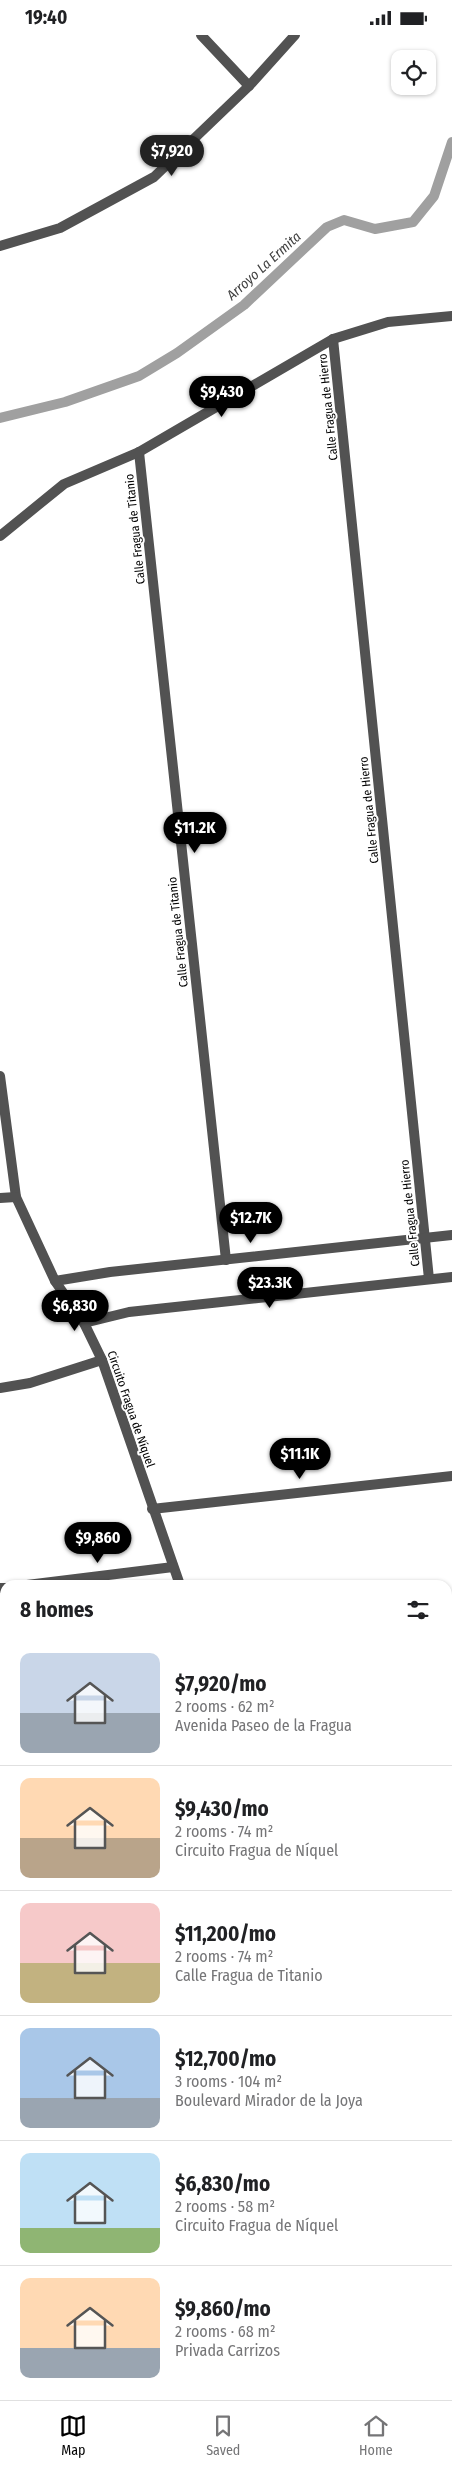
<!DOCTYPE html>
<meta charset="utf-8">
<style>
body{margin:0;font-family:"Fira Sans Condensed",sans-serif;background:#f2f2f2;color:#202124;height:100vh;display:flex;flex-direction:column;font-size:19px;white-space:nowrap}
*{box-sizing:border-box;margin:0}
p{font-size:16px;color:#757577}
.icon{flex:none;width:28px;height:28px;fill:none;stroke:currentColor;stroke-width:2;stroke-linecap:round;stroke-linejoin:round}
.map{position:relative;flex:1;overflow:hidden}
.panel{position:absolute;left:0px;top:1545px;width:452px;height:820px;display:flex;flex-direction:column;background:#fff;border-radius:15px 15px 0 0;box-shadow:0 1px 4px #0004}
.panel>*{flex:none}
.controls{position:absolute;left:391px;top:15px;display:grid;gap:10px}
.controls a{display:grid;place-items:center;width:45px;height:45px;border-radius:10px;background:#fff;box-shadow:0 1px 4px #0004;font-size:25px}
.price{position:absolute;translate:-50% -42px;padding:0 11px;border-radius:18px;background:#000;color:#fff;font-size:16px;line-height:32px;filter:drop-shadow(0 1px 2px #0008)}
.price::after{content:'';position:absolute;left:50%;top:30px;width:15px;height:11px;margin-left:-8px;background:inherit;clip-path:polygon(0 0,100% 0,50% 100%)}
.price.on{background:#222;color:#fff}
ul{padding:0;list-style:none}
li{display:flex;align-items:center;gap:15px;height:125px;padding:0 20px}
li+li{border-top:1px solid #e0e0e0}
li span{display:grid;place-items:center;flex:none;width:140px;height:100px;border-radius:10px;color:#555}
li>.icon{margin-inline-start:auto}
span .icon{width:60px;height:60px;fill:#fffc;stroke-width:1}
li b{font-size:21px}
h2{display:flex;justify-content:space-between;align-items:center;height:60px;padding:0 20px;font-size:21px}
.status{display:flex;justify-content:space-between;align-items:center;height:35px;padding:0 25px;background:#fff;direction:ltr}
.status svg{height:14px;fill:currentColor}
.tab-bar{display:flex;justify-content:space-around;align-items:center;height:70px;border-top:1px solid #e0e0e0;background:#fff;font-size:14px;color:#757577}
.tab-bar a{display:grid;justify-items:center;gap:2px}
.tab-bar .on{color:#000}
.map>svg:first-child{display:block}
.lines{fill:none;stroke-linecap:round;stroke-linejoin:round}
.stream{stroke:#a0a0a0;stroke-width:10}
.street{stroke:#525252;stroke-width:10}
.labels{text-anchor:middle;dominant-baseline:central;stroke-width:4;stroke-linejoin:round;paint-order:stroke}
.street-label{font-size:12px;fill:#000;stroke:#fff}
.water-label{font-size:14px;font-style:italic;fill:#414141;stroke:#fff}
</style>
<div class="status"><b>19:40</b><svg viewBox="0 0 49 12"><path d="M0 12V9h3v3zM5 12V6h3v6zM10 12V3h3v9zM15 12V0h3v12zM26 1h20v11H26zM47 4h2v5h-2z"/></svg></div>
<div class="map">
<svg width="452" height="2365" viewBox="0 0 452 2365">
<rect width="100%" height="100%" fill="#fff"/>
<g class="lines">
<!-- stream -->
<polyline class="stream" points="0,383 65,367 139,341 177,318 244,270 327,192 344,185 375,194 413,187 434,161 452,107"/>
<!-- street -->
<g class="street">
<polyline points="201,0 249,51"/>
<polyline points="0,211 60,193 154,142 249,51 295,0"/>
<polyline points="333,304 429,1244"/>
<polyline points="139,417 226,1225"/>
<polyline points="0,501 64,449 139,417 333,304 388,287 452,281"/>
<polyline points="0,1041 16,1162 55,1246 84,1288 102,1325 180,1550"/>
<polyline points="0,1163 16,1162"/>
<polyline points="55,1246 110,1237 452,1200"/>
<polyline points="84,1288 129,1277 452,1242"/>
<polyline points="0,1353 30,1348 102,1325"/>
<polyline points="152,1474 452,1441"/>
<polyline points="27,1550 173,1532"/>
<polyline points="0,1553 5,1553"/>
<polyline points="448,1653 452,1652"/>
<polyline points="0,1733 5,1733"/>
<polyline points="448,1854 452,1853"/>
<polyline points="0,1919 5,1918"/>
<polyline points="448,2004 452,2004"/>
<polyline points="0,2106 5,2106"/>
<polyline points="448,2130 452,2141"/>
<polyline points="448,2248 452,2243"/>
<polyline points="0,2304 5,2303"/>
<polyline points="125,2365 128,2360"/>
<polyline points="253,2365 254,2360"/>
<polyline points="347,2365 352,2360"/>
</g>
</g>
<g class="labels">
<!-- street labels -->
<g class="street-label">
<text transform="translate(328 372) rotate(-96)">Calle Fragua de Hierro</text>
<text transform="translate(135 494) rotate(-96)">Calle Fragua de Titanio</text>
<text transform="translate(369 775) rotate(-96)">Calle Fragua de Hierro</text>
<text transform="translate(178 897) rotate(-96)">Calle Fragua de Titanio</text>
<text transform="translate(410 1178) rotate(-96)">Calle Fragua de Hierro</text>
<text transform="translate(131 1374) rotate(71)">Circuito Fragua de Níquel</text>
</g>
<!-- water labels -->
<g class="water-label">
<text transform="translate(264 231) rotate(-42)">Arroyo La Ermita</text>
</g>
</g>
</svg>
<div class="controls">
<a><svg class="icon" aria-label="locate" viewBox="0 0 24 24"><circle cx="12" cy="12" r="6"/><path d="M12 2v4M12 18v4M2 12h4M18 12h4"/></svg></a>
</div>
<b class="price on" style="left:172px;top:142px">$7,920</b>
<b class="price" style="left:222px;top:383px">$9,430</b>
<b class="price" style="left:195px;top:819px">$11.2K</b>
<b class="price" style="left:251px;top:1209px">$12.7K</b>
<b class="price" style="left:270px;top:1274px">$23.3K</b>
<b class="price" style="left:75px;top:1297px">$6,830</b>
<b class="price" style="left:300px;top:1445px">$11.1K</b>
<b class="price" style="left:98px;top:1529px">$9,860</b>
<section class="panel">
<h2>8 homes<svg class="icon" aria-label="filters" viewBox="0 0 24 24"><path d="M4 7h16M4 17h16"/><circle cx="9" cy="7" r="2"/><circle cx="15" cy="17" r="2"/></svg></h2>
<ul>
<li><span style="background:linear-gradient(#c9d6e8 60%,#9aa5b1 0)"><svg class="icon" aria-label="home" viewBox="0 0 24 24"><path d="M3 11l9-7 9 7M6 9v11h12V9"/></svg></span><div><b>$7,920/mo</b><p>2 rooms · 62 m²</p><p>Avenida Paseo de la Fragua</p></div></li>
<li><span style="background:linear-gradient(#ffd9b3 60%,#b9a48a 0)"><svg class="icon" aria-label="home" viewBox="0 0 24 24"><path d="M3 11l9-7 9 7M6 9v11h12V9"/></svg></span><div><b>$9,430/mo</b><p>2 rooms · 74 m²</p><p>Circuito Fragua de Níquel</p></div></li>
<li><span style="background:linear-gradient(#f6c9c9 60%,#c2b280 0)"><svg class="icon" aria-label="home" viewBox="0 0 24 24"><path d="M3 11l9-7 9 7M6 9v11h12V9"/></svg></span><div><b>$11,200/mo</b><p>2 rooms · 74 m²</p><p>Calle Fragua de Titanio</p></div></li>
<li><span style="background:linear-gradient(#a9c7e8 70%,#9aa5b1 0)"><svg class="icon" aria-label="home" viewBox="0 0 24 24"><path d="M3 11l9-7 9 7M6 9v11h12V9"/></svg></span><div><b>$12,700/mo</b><p>3 rooms · 104 m²</p><p>Boulevard Mirador de la Joya</p></div></li>
<li><span style="background:linear-gradient(#bfe0f5 75%,#8fb573 0)"><svg class="icon" aria-label="home" viewBox="0 0 24 24"><path d="M3 11l9-7 9 7M6 9v11h12V9"/></svg></span><div><b>$6,830/mo</b><p>2 rooms · 58 m²</p><p>Circuito Fragua de Níquel</p></div></li>
<li><span style="background:linear-gradient(#ffd9b3 70%,#9aa5b1 0)"><svg class="icon" aria-label="home" viewBox="0 0 24 24"><path d="M3 11l9-7 9 7M6 9v11h12V9"/></svg></span><div><b>$9,860/mo</b><p>2 rooms · 68 m²</p><p>Privada Carrizos</p></div></li>
</ul>
</section>
</div>
<nav class="tab-bar">
<a class="on"><svg class="icon" aria-label="map" viewBox="0 0 24 24"><path d="M3 6l6-2 6 2 6-2v14l-6 2-6-2-6 2zM9 4v14M15 6v14"/></svg>Map</a>
<a><svg class="icon" aria-label="saved" viewBox="0 0 24 24"><path d="M7 4h10v16l-5-4-5 4z"/></svg>Saved</a>
<a><svg class="icon" aria-label="home" viewBox="0 0 24 24"><path d="M3 11l9-7 9 7M6 9v11h12V9"/></svg>Home</a>
</nav>
